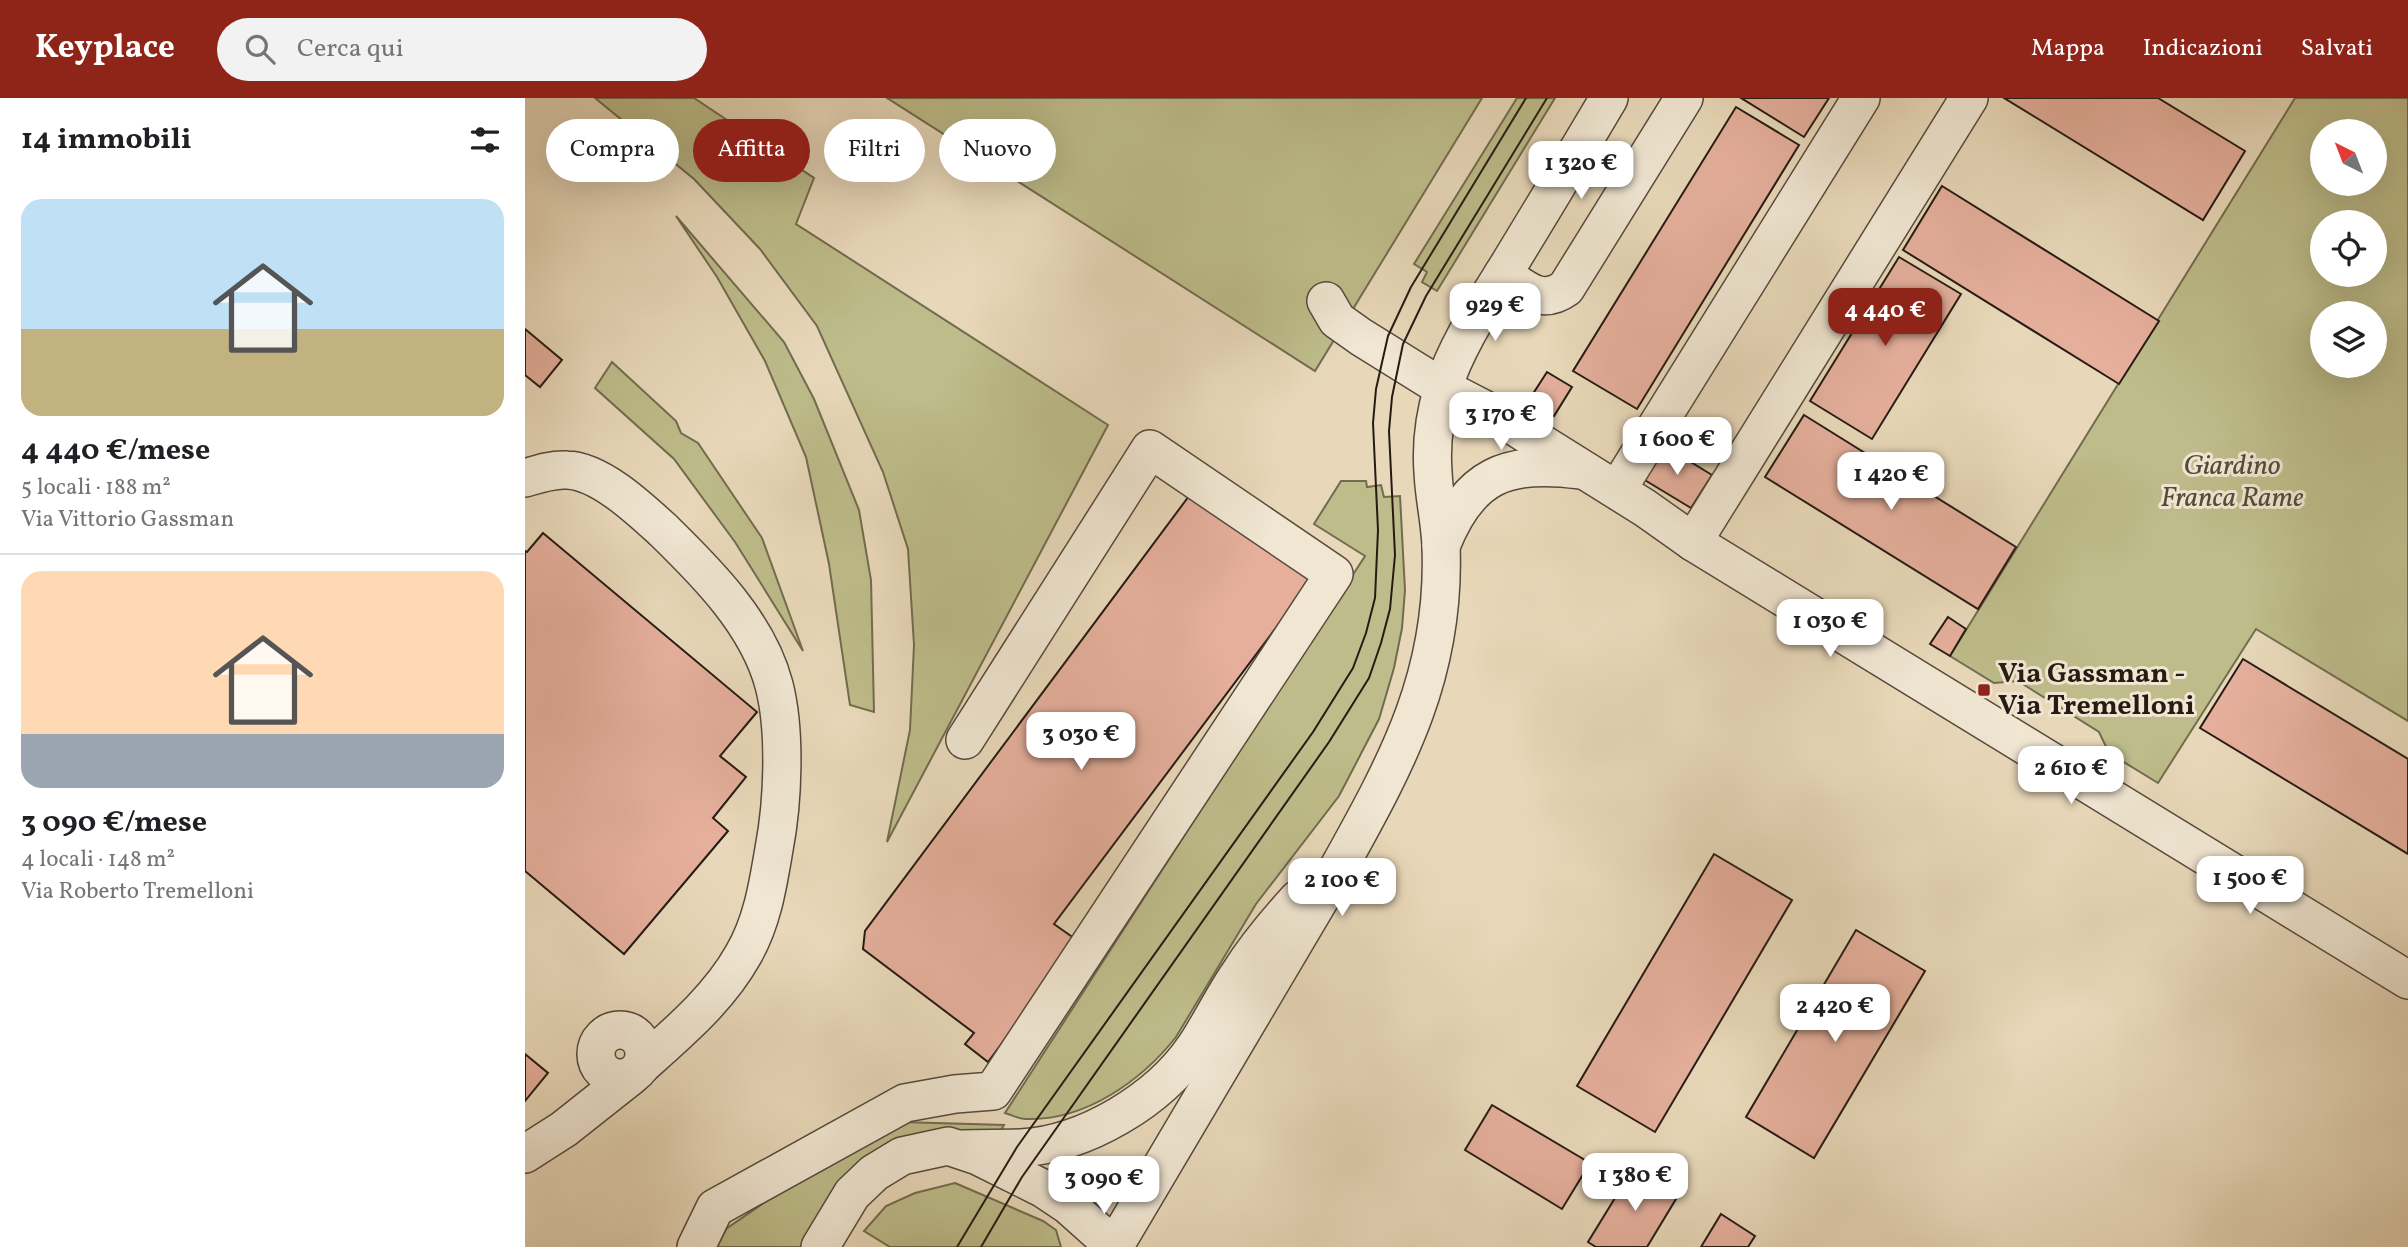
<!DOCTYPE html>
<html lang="it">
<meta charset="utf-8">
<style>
body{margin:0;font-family:Vollkorn,serif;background:#f2f2f2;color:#202124;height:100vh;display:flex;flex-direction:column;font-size:26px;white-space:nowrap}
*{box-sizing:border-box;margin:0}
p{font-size:23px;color:#757577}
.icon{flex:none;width:38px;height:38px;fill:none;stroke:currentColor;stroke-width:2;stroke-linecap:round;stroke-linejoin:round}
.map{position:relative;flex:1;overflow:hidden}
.sheet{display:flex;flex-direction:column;background:#fff;width:525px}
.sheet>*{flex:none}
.hud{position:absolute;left:21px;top:21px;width:665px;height:63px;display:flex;gap:14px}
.needle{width:46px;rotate:318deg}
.controls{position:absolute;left:1785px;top:21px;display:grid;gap:14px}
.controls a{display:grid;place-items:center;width:77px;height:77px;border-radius:50%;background:#fff;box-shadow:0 7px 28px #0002;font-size:35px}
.price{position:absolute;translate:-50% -60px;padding:0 16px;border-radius:14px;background:#fff;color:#222;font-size:23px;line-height:46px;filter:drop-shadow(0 2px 4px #0008)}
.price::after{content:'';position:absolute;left:50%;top:42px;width:21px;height:16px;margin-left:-10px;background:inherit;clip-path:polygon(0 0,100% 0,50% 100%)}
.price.selected{background:#8f2418;color:#fff}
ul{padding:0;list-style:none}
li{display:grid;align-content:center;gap:14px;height:371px;padding:0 21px}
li+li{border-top:2px solid #e0e0e0}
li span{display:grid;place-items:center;height:217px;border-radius:21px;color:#555}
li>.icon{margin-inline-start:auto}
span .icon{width:126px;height:126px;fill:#fffc;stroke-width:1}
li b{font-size:30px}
h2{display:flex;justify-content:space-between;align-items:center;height:84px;padding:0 21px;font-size:30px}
.chip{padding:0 24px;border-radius:32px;background:#fff;box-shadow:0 7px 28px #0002;font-size:24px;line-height:63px}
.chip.selected{background:#8f2418;color:#fff}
header{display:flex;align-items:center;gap:42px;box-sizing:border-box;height:98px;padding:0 35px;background:#8f2418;color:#fff}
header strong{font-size:33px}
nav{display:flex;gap:38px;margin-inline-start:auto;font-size:24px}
.search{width:490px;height:63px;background:#f2f2f2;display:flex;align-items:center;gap:18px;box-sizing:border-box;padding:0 24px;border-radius:38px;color:#757577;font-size:26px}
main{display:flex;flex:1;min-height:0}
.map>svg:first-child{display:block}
.green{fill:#bdbc8a;stroke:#726c4f;stroke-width:2;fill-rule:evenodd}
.building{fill:#e5af9c;stroke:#261b14;stroke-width:2}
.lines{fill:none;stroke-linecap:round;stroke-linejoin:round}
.minor-casing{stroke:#564a3d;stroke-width:40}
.minor{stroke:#f0e6d2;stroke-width:37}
.tram{stroke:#261b14;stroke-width:2}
.poi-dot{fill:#8f2418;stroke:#f0e6d2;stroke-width:2.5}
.labels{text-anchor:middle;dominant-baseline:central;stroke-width:6;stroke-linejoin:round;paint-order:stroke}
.park-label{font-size:28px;font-style:italic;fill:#534b37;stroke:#f0e6d2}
.poi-label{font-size:28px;font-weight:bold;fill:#261b14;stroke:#f0e6d2;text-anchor:start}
</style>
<header>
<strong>Keyplace</strong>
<div class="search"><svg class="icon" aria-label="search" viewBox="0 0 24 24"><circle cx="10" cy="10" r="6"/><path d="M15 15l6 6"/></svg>Cerca qui</div>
<nav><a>Mappa</a><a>Indicazioni</a><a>Salvati</a></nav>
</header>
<main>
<section class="sheet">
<h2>14 immobili<svg class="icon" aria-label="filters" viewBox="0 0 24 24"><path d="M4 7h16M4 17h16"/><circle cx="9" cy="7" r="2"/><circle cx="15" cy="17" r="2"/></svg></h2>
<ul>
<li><span style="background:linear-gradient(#bfe0f5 60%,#c2b280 0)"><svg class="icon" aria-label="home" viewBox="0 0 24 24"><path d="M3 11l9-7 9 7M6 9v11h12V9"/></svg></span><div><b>4 440 €/mese</b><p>5 locali · 188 m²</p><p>Via Vittorio Gassman</p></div></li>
<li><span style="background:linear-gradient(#ffd9b3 75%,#9aa5b1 0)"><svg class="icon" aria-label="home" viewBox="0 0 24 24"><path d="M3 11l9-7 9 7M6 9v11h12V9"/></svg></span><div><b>3 090 €/mese</b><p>4 locali · 148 m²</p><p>Via Roberto Tremelloni</p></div></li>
</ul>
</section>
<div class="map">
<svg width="1883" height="1149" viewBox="0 0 1883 1149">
<rect width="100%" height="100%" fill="#e8d8b9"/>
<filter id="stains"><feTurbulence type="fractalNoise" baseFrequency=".00286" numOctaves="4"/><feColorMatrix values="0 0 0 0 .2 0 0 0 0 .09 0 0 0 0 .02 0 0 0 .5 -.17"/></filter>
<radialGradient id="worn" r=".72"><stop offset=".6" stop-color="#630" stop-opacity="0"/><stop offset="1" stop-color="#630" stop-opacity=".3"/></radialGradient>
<!-- green -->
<g class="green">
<polygon points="70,0 169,0 289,80 271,126 583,327 362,744 385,632 389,547 383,451 358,374 292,228 235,151 169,81"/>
<polygon points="362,0 957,0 790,273"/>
<polygon points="992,0 1030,0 912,193 897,184 902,174 889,166"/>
<path d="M1770,0h113v623l-152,-92 -98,154 -49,-30 -10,-21 -81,-51 -24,2 -44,-27zM1797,33h53v53h-53zM1797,124h53v53h-53zM1797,215h53v53h-53z"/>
<polygon points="151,118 259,244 289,301 334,412 346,482 349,614 325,607 304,466 281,359 240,263 192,179"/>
<polygon points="87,264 151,323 156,335 173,345 237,440 278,553 210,444 149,361 70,290"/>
<path d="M816,383h25l1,6 14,-2 3,12 16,-1 5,94 -3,38 -8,40 -15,51 -40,77 -83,108 -80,133c-35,44 -91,84 -150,82 -8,0 -14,-4 -21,-6l360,-557 -51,-32z"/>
<polygon points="376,1024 479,1027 469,1044 429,1053 364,1084 339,1110 311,1149 192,1149 201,1131 337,1037"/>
<polygon points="430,1085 518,1123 531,1132 536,1149 365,1149 339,1133 361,1108 390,1095"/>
</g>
<!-- building -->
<g class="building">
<polygon points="1216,0 1304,0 1279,39"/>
<polygon points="1479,0 1633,0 1720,53 1678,122"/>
<polygon points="1211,9 1274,47 1112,311 1048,273"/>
<polygon points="1417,88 1634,223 1594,286 1378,152"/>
<polygon points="1374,159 1436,196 1347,341 1285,303"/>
<polygon points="0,231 37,262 15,289 0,277"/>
<polygon points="1022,274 1047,289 1029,318 1004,302"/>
<polygon points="1279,317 1491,449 1453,511 1240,379"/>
<polygon points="1138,347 1187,377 1166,410 1118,381"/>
<polygon points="664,398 785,469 783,487 529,826 553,843 463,964 440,946 449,935 338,851 340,833"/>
<polygon points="18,435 232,614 195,658 221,679 188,720 203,733 99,856 0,773 0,453 2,454"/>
<polygon points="1423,519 1441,531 1425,558 1405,546"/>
<polygon points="1718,561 1883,661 1883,756 1675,630"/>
<polygon points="1189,756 1267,802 1130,1034 1052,988"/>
<polygon points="1331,832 1400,873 1289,1060 1221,1019"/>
<polygon points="0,956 23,975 0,1003"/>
<polygon points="967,1007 1065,1065 1037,1111 940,1052"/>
<polygon points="1109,1069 1154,1096 1122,1149 1071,1149 1063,1144"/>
<polygon points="1196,1116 1230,1138 1223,1149 1176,1149"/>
</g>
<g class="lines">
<defs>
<g id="minor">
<path d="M978,176c22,15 38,32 63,14l118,-190"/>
<polyline points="801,203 812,222 836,239 918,290 976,320 1120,410 1168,444 1883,882"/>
<path d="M0,380c13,-4 28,-9 42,-8 33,1 73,39 97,61 43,42 94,93 110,154 12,46 9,117 0,164 -6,36 -12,74 -31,106 -24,43 -64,77 -100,109"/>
<polyline points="1092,392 1336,0"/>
<polyline points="1168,444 1444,0"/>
<path d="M916,448c28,-71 65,-86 139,-76"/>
<circle cx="95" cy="956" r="24"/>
<path d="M437,1051c20,-1 40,0 59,-1 65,-4 138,-48 174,-101 16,-24 28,-50 44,-73 17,-27 38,-52 59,-75"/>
<polyline points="0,1056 39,1031 106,978"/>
<polyline points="171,1149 190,1110 380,1005 430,996 468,993 809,476 625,351 440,642"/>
<polyline points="295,1149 327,1096 349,1075 377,1058 423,1048 453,1058 519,1091 543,1107 590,1149"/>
<path d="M589,1149l226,-382c59,-106 106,-193 101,-319 -1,-25 -7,-49 -8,-74 -2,-27 2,-58 10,-84 14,-44 41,-83 65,-122 34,-56 68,-112 101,-168"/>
</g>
</defs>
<!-- minor casing -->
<use href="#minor" class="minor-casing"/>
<!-- minor -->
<use href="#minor" class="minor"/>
<!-- tram -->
<g class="tram">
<polyline points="432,1149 492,1049 788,634 828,570 841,535 850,500 853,432 848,325 851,291 863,238 886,189 1001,0"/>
<polyline points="456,1149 497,1079 804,644 844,580 856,545 865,511 870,457 864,333 867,299 878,246 901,198 1022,0"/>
</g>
</g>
<!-- markers -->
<rect class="poi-dot" x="1452" y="585" width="14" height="14" rx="3.5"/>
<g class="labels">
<!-- park labels -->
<g class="park-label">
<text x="1707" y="368">Giardino<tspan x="1707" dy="32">Franca Rame</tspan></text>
</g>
<!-- poi labels -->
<g class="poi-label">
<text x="1473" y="576">Via Gassman -<tspan x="1473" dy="32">Via Tremelloni</tspan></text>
</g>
</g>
<rect width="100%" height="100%" filter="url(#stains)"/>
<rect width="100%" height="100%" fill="url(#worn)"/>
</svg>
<div class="controls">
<a><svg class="needle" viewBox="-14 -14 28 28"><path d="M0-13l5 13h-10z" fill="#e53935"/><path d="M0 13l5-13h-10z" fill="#757577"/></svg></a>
<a><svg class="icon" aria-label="locate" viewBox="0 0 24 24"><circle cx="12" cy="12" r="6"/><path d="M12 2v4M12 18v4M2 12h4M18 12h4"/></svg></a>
<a><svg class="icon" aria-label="layers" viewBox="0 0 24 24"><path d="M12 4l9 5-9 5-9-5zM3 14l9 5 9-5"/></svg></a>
</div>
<b class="price" style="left:1056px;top:103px">1 320 €</b>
<b class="price" style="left:970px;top:245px">929 €</b>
<b class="price selected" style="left:1360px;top:250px">4 440 €</b>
<b class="price" style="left:976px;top:354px">3 170 €</b>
<b class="price" style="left:1152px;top:379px">1 600 €</b>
<b class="price" style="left:1366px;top:414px">1 420 €</b>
<b class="price" style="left:1305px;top:561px">1 030 €</b>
<b class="price" style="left:556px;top:674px">3 030 €</b>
<b class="price" style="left:1546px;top:708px">2 610 €</b>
<b class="price" style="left:1725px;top:818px">1 500 €</b>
<b class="price" style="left:817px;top:820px">2 100 €</b>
<b class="price" style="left:1310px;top:946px">2 420 €</b>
<b class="price" style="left:1110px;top:1115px">1 380 €</b>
<b class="price" style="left:579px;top:1118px">3 090 €</b>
<div class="hud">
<a class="chip">Compra</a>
<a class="chip selected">Affitta</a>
<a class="chip">Filtri</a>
<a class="chip">Nuovo</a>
</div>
</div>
</main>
